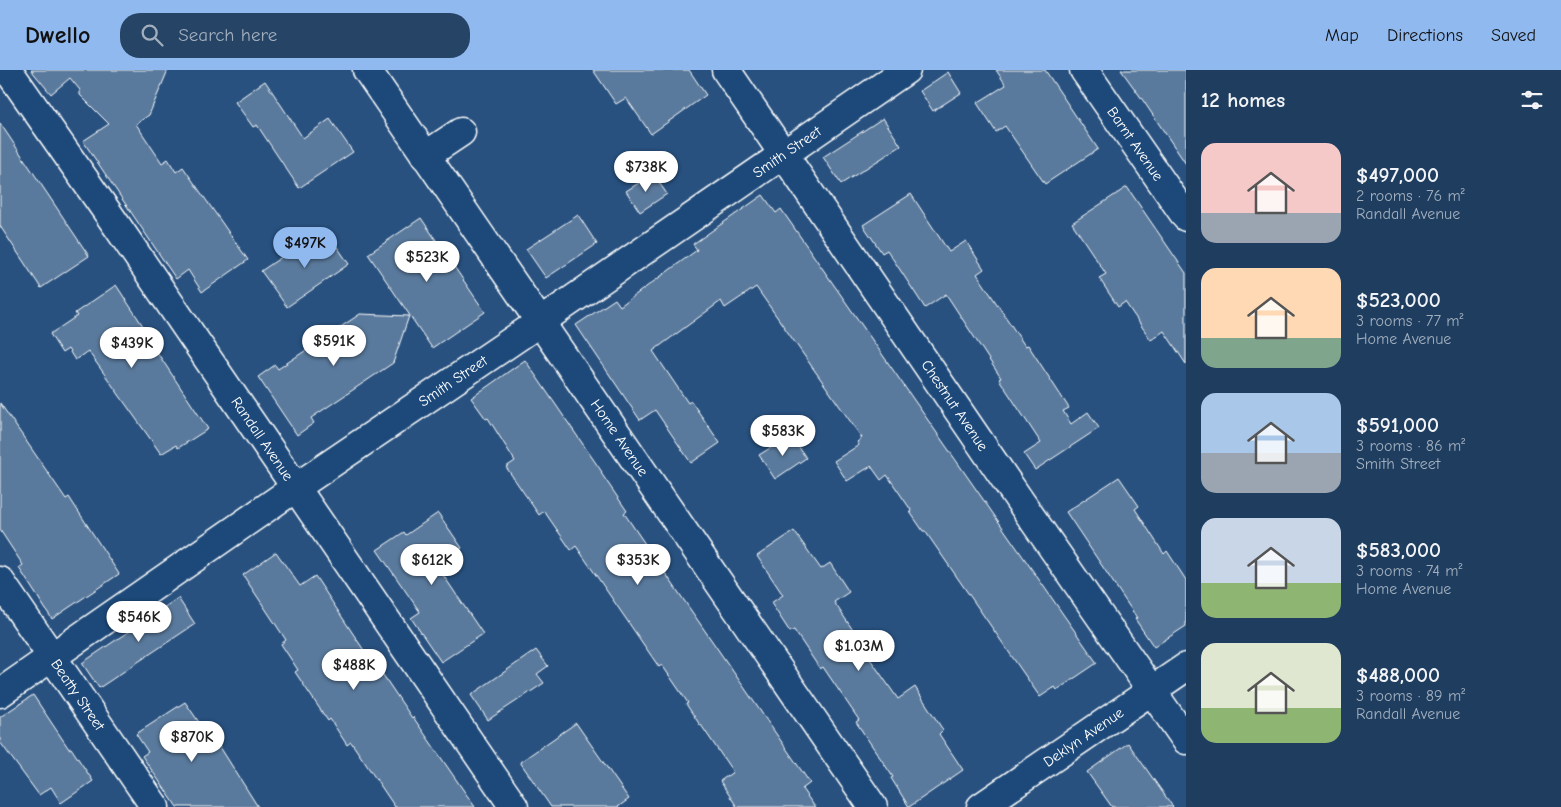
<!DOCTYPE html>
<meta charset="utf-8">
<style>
body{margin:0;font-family:"Comic Neue",sans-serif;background:#264465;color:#f1f3f6;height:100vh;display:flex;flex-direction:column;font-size:19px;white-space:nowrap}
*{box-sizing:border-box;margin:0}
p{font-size:16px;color:#a1aebd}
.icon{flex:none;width:28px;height:28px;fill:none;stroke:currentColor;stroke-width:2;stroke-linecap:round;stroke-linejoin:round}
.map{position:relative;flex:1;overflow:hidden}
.side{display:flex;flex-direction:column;background:#1e3d5f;width:375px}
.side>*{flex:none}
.price{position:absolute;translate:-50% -42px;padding:0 11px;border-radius:18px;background:#fff;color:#222;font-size:16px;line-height:32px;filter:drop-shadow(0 1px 2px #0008)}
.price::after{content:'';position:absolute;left:50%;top:30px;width:15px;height:11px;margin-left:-8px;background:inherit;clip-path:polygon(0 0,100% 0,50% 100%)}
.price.selected{background:#90b9f0;color:#111}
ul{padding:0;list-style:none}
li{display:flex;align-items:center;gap:15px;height:125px;padding:0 15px}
li span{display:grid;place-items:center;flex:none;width:140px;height:100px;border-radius:15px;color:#555}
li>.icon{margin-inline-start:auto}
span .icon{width:60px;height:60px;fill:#fffc;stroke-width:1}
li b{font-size:21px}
h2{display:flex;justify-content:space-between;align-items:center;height:60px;padding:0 15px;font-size:21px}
header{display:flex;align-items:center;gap:30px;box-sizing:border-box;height:70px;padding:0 25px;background:#90b9f0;color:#111}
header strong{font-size:24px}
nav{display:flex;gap:28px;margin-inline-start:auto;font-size:18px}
.search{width:350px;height:45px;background:#264465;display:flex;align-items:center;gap:12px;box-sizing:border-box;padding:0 18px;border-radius:20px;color:#a1aebd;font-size:19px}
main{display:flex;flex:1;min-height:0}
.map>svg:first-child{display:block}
.building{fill:#5a7a9d;stroke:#fff}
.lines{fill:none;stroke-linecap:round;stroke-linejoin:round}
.minor-casing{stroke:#fff;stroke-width:31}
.minor{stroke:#1f4a7a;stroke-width:28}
.labels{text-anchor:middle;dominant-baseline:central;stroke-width:4.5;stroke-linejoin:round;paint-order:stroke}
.street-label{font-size:15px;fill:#fff;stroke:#1f4a7a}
</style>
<header>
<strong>Dwello</strong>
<div class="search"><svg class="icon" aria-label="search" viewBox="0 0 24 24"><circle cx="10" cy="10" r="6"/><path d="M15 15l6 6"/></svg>Search here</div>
<nav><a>Map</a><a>Directions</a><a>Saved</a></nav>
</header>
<main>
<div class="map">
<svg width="1186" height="737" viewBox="0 0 1186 737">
<rect width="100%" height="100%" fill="#28517f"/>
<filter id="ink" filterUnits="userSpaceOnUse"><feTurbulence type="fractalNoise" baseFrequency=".02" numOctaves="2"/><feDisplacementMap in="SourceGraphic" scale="10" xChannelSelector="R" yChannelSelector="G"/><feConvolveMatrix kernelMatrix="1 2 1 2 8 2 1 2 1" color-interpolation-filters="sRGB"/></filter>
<g filter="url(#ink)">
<!-- building -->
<g class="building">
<polygon points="31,0 168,0 149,45 136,54 162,93 168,89 176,102 183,97 248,190 202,222 188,200 176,209 83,71 109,54 80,25 80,20 70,8 51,24"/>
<polygon points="593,0 689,0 706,25 651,64 626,28 616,34"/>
<polygon points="996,0 1045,0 1098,79 1045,114 1005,56 996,62 977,33 1006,15"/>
<polygon points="1121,0 1186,0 1186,94 1142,29"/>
<polygon points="948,2 961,23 933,41 920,21"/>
<polygon points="265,11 303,68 330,49 353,82 299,118 257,55 253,57 235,32"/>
<polygon points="883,48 901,76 841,114 823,87"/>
<polygon points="0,53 89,186 41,218 0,156"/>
<polygon points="653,104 667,124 640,142 626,121"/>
<polygon points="1127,117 1186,203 1186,294 1164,261 1151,270 1125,232 1118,237 1099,208 1106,204 1072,153"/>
<polygon points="911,124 949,182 966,171 984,199 977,204 1025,276 1028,275 1069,338 1063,341 1071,354 1088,342 1099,358 1035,400 1024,384 1041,373 999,309 1001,308 946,224 925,238 887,180 882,183 863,155"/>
<polygon points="763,125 776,143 781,139 1097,593 1057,620 1055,617 1040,627 925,461 923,461 910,442 911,440 887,405 881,410 871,396 847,411 834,391 859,375 857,372 862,368 756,217 725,238 721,231 653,281 688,333 691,331 720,373 691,393 655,340 640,350 576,255 615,229 620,236 697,180 693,174"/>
<polygon points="578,145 597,174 546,208 526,179"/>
<polygon points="421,148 485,242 432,278 368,184"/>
<polygon points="326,161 349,194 287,237 261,201 295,178 297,181"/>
<polygon points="116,215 149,265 147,267 208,359 178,378 176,375 161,384 88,281 75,290 68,279 62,283 50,264 77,246 75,243"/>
<polygon points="360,244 409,246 393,293 311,348 314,353 297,365 258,307 275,295 278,299"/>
<polygon points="525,290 602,402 601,403 627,441 624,443 641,468 810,713 802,719 815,737 737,737 720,711 733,702 701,655 700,655 686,634 688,633 662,595 659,597 576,476 571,480 544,441 539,445 506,397 515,391 488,348 486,349 471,328"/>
<polygon points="0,333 66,429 69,427 119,504 52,549 19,498 23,495 0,460"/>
<polygon points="791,365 806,388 775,409 759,385"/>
<polygon points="1119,407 1139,436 1135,439 1164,484 1167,481 1186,510 1186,556 1154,577 1135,549 1137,548 1066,442"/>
<polygon points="438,443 462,478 437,496 483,564 441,592 411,548 420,542 377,480 404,462 406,465"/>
<polygon points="794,461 821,499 830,493 849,522 834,532 861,572 859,573 898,629 915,617 943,660 939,664 963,700 909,737 891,708 893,707 856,652 859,650 823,597 820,599 794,560 790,562 771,533 783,525 757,486"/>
<polygon points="276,482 300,516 315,506 369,588 371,587 412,648 413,647 475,737 395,737 351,672 347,675 330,649 328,651 295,602 298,600 281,574 286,570 243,505"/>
<polygon points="178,528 195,554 99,618 82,593"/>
<polygon points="536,580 548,596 537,604 544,613 488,650 471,625"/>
<polygon points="33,625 69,679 71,678 93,711 61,733 51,717 39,725 0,672 0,647"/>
<polygon points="185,632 212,671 215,669 258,737 177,737 142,686 148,682 136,664"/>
<polygon points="576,653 629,729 618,737 551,737 520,692"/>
<polygon points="1128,673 1173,737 1112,737 1087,702"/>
</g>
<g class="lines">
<defs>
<g id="minor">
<path id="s1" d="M8,0l109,156 397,581"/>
<path id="s2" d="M367,0l506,737"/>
<path id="s3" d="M726,0l294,431 166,239"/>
<path id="s4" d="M1084,0l102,147"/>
<polyline points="425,86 461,62"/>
<path id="s5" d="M0,511l155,226"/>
<path id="s6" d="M0,623l295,-205 245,-166 366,-252"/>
<path id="s7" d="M981,737l205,-140"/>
</g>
</defs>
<!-- minor casing -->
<use href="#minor" class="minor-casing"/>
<!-- minor -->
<use href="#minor" class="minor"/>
</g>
</g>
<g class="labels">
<!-- street labels -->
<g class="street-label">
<text stroke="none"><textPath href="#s4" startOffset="90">Barnt Avenue</textPath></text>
<text stroke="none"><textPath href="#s6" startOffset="955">Smith Street</textPath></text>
<text stroke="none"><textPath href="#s6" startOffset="550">Smith Street</textPath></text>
<text stroke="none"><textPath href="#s3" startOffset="406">Chestnut Avenue</textPath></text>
<text stroke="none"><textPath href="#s1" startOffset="448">Randall Avenue</textPath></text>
<text stroke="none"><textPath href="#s2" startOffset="446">Home Avenue</textPath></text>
<text stroke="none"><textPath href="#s5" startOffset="138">Beatty Street</textPath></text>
<text stroke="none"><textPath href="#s7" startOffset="124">Deklyn Avenue</textPath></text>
</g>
</g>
</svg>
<b class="price" style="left:646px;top:123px">$738K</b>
<b class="price selected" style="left:305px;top:199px">$497K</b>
<b class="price" style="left:427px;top:213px">$523K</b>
<b class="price" style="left:334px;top:297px">$591K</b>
<b class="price" style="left:132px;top:299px">$439K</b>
<b class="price" style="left:783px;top:387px">$583K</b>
<b class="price" style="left:432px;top:516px">$612K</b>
<b class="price" style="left:638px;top:516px">$353K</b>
<b class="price" style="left:139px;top:573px">$546K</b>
<b class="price" style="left:859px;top:602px">$1.03M</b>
<b class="price" style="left:354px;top:621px">$488K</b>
<b class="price" style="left:192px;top:693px">$870K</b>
</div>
<section class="side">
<h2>12 homes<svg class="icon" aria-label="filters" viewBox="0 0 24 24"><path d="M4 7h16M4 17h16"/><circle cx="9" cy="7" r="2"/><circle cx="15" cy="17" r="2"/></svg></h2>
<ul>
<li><span style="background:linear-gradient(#f6c9c9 70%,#9aa5b1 0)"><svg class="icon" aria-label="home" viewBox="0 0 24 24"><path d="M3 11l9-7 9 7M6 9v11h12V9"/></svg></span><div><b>$497,000</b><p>2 rooms · 76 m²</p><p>Randall Avenue</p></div></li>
<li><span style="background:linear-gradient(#ffd9b3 70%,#7fa58c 0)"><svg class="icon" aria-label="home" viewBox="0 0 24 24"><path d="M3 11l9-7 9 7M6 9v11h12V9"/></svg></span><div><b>$523,000</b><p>3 rooms · 77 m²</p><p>Home Avenue</p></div></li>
<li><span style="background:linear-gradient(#a9c7e8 60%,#9aa5b1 0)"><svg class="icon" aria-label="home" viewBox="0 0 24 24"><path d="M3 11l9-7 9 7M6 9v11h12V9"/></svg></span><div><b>$591,000</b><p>3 rooms · 86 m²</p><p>Smith Street</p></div></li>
<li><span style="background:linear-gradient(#c9d6e8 65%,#8fb573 0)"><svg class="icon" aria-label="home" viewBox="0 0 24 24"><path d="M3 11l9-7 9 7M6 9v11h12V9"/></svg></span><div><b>$583,000</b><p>3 rooms · 74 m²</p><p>Home Avenue</p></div></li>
<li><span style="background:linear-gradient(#dfe7d0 65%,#8fb573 0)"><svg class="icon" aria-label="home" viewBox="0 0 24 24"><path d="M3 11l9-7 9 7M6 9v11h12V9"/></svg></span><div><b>$488,000</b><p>3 rooms · 89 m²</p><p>Randall Avenue</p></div></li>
</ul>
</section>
</main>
